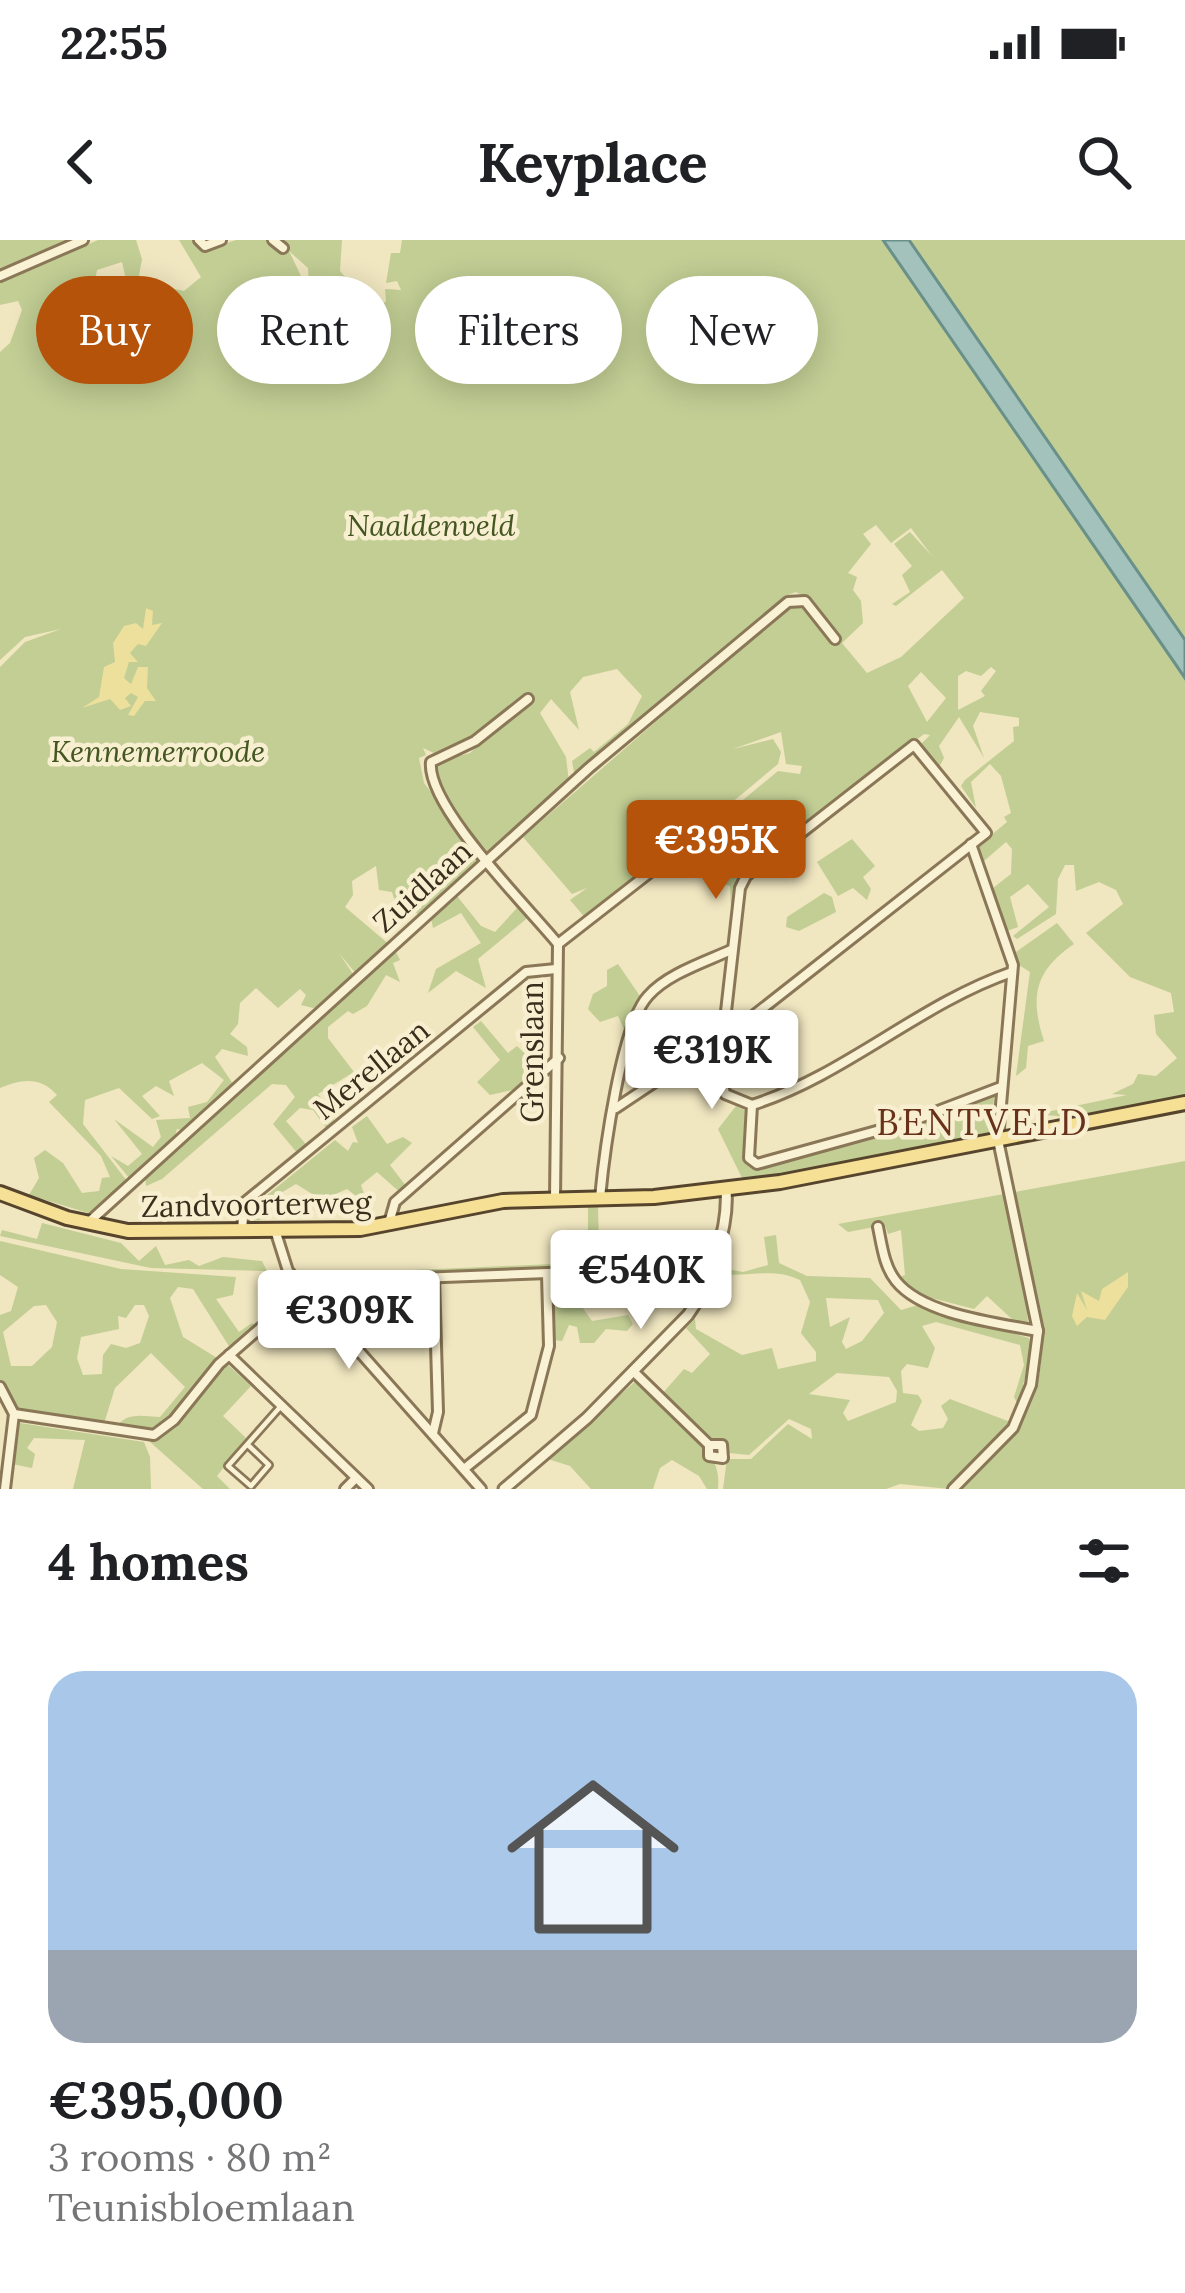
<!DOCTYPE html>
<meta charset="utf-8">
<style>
body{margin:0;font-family:Lora,serif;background:#f2f2f2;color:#202124;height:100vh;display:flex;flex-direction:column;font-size:45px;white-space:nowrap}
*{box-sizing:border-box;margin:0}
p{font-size:39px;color:#757577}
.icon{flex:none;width:66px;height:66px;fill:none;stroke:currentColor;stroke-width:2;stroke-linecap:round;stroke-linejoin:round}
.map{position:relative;height:1249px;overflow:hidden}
.panel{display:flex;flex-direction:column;background:#fff;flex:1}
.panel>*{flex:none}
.guide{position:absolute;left:36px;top:36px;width:1113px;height:108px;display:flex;gap:24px}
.price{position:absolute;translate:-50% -102px;padding:0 27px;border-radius:12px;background:#fff;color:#222;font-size:39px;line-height:78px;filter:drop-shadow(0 3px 6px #0008)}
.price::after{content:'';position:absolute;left:50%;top:72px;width:36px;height:27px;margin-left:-18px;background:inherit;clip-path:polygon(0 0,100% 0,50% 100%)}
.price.active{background:#b45309;color:#fff}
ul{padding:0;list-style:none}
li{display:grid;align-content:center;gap:24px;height:636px;padding:0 48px}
li span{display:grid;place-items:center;height:372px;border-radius:36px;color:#555}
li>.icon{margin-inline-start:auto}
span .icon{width:216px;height:216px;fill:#fffc;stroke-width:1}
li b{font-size:51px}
h2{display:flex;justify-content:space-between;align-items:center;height:144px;padding:0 48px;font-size:51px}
.pill{padding:0 42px;border-radius:54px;background:#fff;box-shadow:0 6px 30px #0003;font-size:42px;line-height:108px}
.pill.active{background:#b45309;color:#fff}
.status{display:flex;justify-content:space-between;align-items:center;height:84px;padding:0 60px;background:#fff;direction:ltr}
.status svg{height:33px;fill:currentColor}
header{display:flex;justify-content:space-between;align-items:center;height:156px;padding:0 48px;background:#fff;font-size:54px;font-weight:800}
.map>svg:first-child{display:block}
.green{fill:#c2ce94;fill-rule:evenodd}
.sand{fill:#eddf9c}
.water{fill:#a3c2bc;stroke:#6a908a;stroke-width:3}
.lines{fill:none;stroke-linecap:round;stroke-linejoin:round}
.pedestrian-casing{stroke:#8a7757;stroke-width:10}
.minor-casing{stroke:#8a7757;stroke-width:14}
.tertiary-casing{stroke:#8a7757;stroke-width:15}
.primary-casing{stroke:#57442c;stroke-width:18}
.pedestrian{stroke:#faf2d4;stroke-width:4.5}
.minor{stroke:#faf2d4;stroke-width:8}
.tertiary{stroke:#faf2d4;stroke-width:9}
.primary{stroke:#f5e096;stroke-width:12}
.labels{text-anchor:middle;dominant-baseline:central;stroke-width:9;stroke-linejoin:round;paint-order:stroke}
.park-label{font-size:30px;font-style:italic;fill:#445622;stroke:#f7efd0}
.street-label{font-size:30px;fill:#392d1c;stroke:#f7efd0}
.quarter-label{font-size:36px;letter-spacing:3px;fill:#67311a;stroke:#f7efd0}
</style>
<div class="status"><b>22:55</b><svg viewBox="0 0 49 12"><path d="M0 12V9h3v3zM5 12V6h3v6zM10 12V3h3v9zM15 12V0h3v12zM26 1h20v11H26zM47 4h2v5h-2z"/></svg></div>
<header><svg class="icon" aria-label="back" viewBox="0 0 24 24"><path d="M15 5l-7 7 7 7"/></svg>Keyplace<svg class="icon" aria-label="search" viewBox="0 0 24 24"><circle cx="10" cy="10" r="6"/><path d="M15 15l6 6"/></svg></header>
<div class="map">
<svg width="1185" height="1249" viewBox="0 0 1185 1249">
<rect width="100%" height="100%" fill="#f0e6c0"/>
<!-- green -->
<g class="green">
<polygon points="0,0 67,0 0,28"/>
<path d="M98,0h38l6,19 -4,22 46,10 17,-14 -22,-37h17l10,10 30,-10h106l-2,31 8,9 -5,9 10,6 -24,10 -20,-16 -1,-21 -19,-17 25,52 54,16 18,-18 -1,-12 16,1 -4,-9 -11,2 5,-30h9l2,-13h783v856l-119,21 -29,-3 90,-19 -15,-1 21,-10 5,-10 18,2 21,-18 -21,-24 -2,-19 20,-3 -3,-19 -41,-16 -44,-44 37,-29 -7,-14 -17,-8 -23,9 -2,-26h-9l-7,14 -2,35 -39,25 -4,-3 36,-29 -21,-23 -18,13 8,30 -11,4 -14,-43 18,-14 1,-25 -6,-7 -22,19 -6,-15 29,-24 -3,-5 7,-4 -10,-37 -11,-12 -19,18 5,26 -15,-22 4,-6 49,-39 -1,-14 6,-1v-8l-39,-6 -7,14 11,32 -25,-41 -20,29 5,12 -6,11 -19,-23 11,-11 -6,-1 -127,97 -2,-4 -48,45 -16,36 -1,-22 -26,-8v-10l-24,-1 -7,-9 105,-87 22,3 2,-8 -16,-2 -5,-32 -48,17 40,-10 8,13 -3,12 -101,84 -13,-23 6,-23 -7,2 -6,18 15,30 -84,69 -18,-21 17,-12 -15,6 -49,-57 272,-236 8,2 32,43 5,-3 -32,-44 -12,-7 -11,4 -210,181 -3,-16 18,-13 4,4 34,-28 14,-28 -25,-27 -34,8 -13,15 9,38 -28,-31 -11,14 26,44 3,25 -79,72c-19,-24 -69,-61 -49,-93l29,-8 58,-54 -5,-3 -52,45 -35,13 -13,-6 3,7 -7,3 5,25 59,77 -61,58 -12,-11 -13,1 -5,-16 -13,-2 -3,-24 -24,15 1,14 -8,12 46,39 -34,29 -18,-22 16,24 -38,32 -16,-4 5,-10 -6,-6 -22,19 -22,-20 -16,15 -2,21 -8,10 17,13 1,9 -26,-7 -7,8 18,27 -51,46 -5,-1 -3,10 -44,40 -19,-23 17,10 14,-12 -28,-35 39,28 8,-10 -5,-17 34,-2 -2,-11 19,-5 17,-22 -22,-17 -33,18 5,15 -18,-10 -14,10 18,20 -8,3 -33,-31 -34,12 -2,24 44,57 -39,32 -59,-18 10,-17 -5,-20 11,-8 18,13 19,30 17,-2 3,-13 8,-1 -9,-21 -52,-54 8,-7c-15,-18 -36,-17 -57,-7v-421l25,-25 36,-13 -36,8 -25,23v-308l10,-9 12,-33 -4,-9 -18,4v-23zM122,22l9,39 -28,18 -11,-23 5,-26zM876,285l15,18 20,-15 21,28 -22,-24 -16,12 18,22 -10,9 8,17 -18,12 4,2 46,-36 22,28 -63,59 -34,16 -25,-30 21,-20 -2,-22 -8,-11 4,-13 -9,-4 23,-29 -8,-10zM991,427l5,4 -15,20 4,5 -27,14v-34l8,-5 15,5zM921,432l25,26 -19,24 -19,-36z"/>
<polygon points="852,599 875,626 863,637 871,649 867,660 853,648 838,656 817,622"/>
<polygon points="506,644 531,675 478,719 486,748 456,731 428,753 436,729 481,703 461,673 433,688 431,678 457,656 481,686 495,692 517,668 501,648"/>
<polygon points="824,653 832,657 836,672 799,691 786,687 787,677"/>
<path d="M1057,683l17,21c-38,26 -45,51 -30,97l-16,5 -2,22 -10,8 14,-104 -11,-7 -3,-13z"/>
<polygon points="396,712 400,720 393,723 400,742 386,735 367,766 353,774 348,771 328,787 328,798 354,832 318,854 335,876 330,893 313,870 300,868 286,881 310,909 298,914 273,884 295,857 286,845 272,844 162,939 146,946 145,933"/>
<polygon points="618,724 642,759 627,796 618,776 600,782 588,769 593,754 607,746 607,730"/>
<polygon points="481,781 508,813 517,806 539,827 517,849 490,855 477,842 500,820 473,787"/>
<polygon points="995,853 989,895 765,939 742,938 718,889 736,866 750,873 746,919 754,926"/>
<polygon points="367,876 387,904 403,897 412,903 390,925 409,950 403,955 377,932 361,945 368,965 347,949 322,960 296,944 255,968 267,979 254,981 250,969 335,900 348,911 353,902 358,903 352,887"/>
<path d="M1185,921v328h-224c16,-24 42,-38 57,-61 51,-78 4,-155 -3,-236z"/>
<polygon points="1004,954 1025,1042 1028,1084 1014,1081 987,1056 974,1069 920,1055 899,1037 905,1035 901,990 888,994 885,985 848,992 838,984"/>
<polygon points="588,967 598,967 599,1005 615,1006 626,995 637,994 639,1011 588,1017"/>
<polygon points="42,983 121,1003 139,1021 156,1006 165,1025 189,1020 199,1026 223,1017 262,1021 267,1031 151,1028 0,996 2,990 37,999"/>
<path d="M776,995l3,28 28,13 63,2 31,32 17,-5 111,33 3,12 -14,55 -4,-8 10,-32 -4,-20 -84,-23 -14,4 13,22 -7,20 -21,-4 -6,7 2,22 15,2 4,6 -11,24 8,6 24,-3 5,-9 -7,-13 9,-7 63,24 -64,66 -49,-5 -14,5h-163l4,-30h24l37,-35 24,15 -1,-10 -22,-10 -40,36 -20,-2 -5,-9 -14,-2 -48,-48 22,-25 8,4 18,-19 -24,-26 9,-9 1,10 46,26 30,-7 6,21 38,-8v-9l-15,-19 9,-31 -10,-22c-29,-14 -53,-1 -85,-7l2,-6 26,5 25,-7 -4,-28zM826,1058l52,2 6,13 -22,28 -16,8 -4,-7 8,-25 -20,10zM837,1133l52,4 8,14 -1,11 -48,19 -5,-8 7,-13 -41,-6z"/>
<path d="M0,1001l121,28 115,8 -3,18 -17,4 23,33 13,-9 6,6 -26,22 -39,-62 -15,-2 -8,11 13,39 39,24c-34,41 -51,82 -110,71 13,-21 28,-16 48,-15l25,-30 -34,-34 -36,35 -13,42 -84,-15 -18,-29v-71l11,-4 7,-24 -18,-12zM46,1065l11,17 -5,25 -20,19h-21l-8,-34 31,-26zM135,1065h9l5,11 -9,27 -14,5 -15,-4 -8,11 -1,19 -19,1 -6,-17 4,-21 38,-8 -1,-13 8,2z"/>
<polygon points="712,1003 710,1012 604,1027 309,1041 299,1035 597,1022"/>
<polygon points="559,1066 582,1067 592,1081 628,1075 633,1084 627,1091 606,1089 594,1103 580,1103 577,1087 569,1085 562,1101 553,1100 553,1068"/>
<polygon points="227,1124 251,1146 223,1176 246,1198 217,1236 230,1249 203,1249 149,1201 173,1188"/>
<path d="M638,1139c29,29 87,68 80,110h-11l-8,-13 -27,-16 -12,8 -7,21h-62l-21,-23 -22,-7z"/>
<polygon points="20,1183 144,1202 150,1217 151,1249 73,1249 85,1200 34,1198 27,1208 35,1214 32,1228 12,1224 14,1185"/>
</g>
<!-- sand -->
<g class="sand">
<polygon points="146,368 153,371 152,385 162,383 146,406 138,404 130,413 138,422 129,422 124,438 131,444 138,427 148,427 147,448 156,461 145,461 134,476 128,475 138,457 131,453 125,458 131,466 120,470 110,459 82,468 99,457 104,427 115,422 113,403 124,386 136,383 143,389"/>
<polygon points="1128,1032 1128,1047 1105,1080 1087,1077 1077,1086 1072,1076 1077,1053 1087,1070 1081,1051 1099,1061 1102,1049"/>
</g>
<!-- water -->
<polygon class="water" points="883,0 909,0 1185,400 1185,438"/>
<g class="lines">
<defs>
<polyline id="pedestrian" points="248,1205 269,1225 251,1246 228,1226 281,1166"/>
<g id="minor">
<polyline points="199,0 205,6 221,0"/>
<polyline points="273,0 283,8"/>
<polyline points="0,36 83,0"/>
<path d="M528,459l-53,42 -44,21c-5,44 97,145 127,182l-3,254"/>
<polyline points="558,704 676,612"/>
<polyline points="716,805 725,854 752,865 749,918 757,924 909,882 1001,847"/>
<path d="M752,865c94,-30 167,-101 260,-133"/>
<polyline points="616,868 748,780 986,593 914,505 746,636 740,648 723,798"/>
<path d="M600,958c4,-43 21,-173 48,-202 19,-22 57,-34 83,-46"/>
<polyline points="89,982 589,528 788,362 805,361 835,399"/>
<polyline points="389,983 395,962 559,818"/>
<path d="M878,987c4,19 6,39 18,54 27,34 102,42 142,50"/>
<polyline points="242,991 244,963 526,732 556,729"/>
<polyline points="276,993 288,1031 481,1249"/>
<polyline points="229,1115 368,1249"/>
<polyline points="633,1131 709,1205 709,1216 723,1218 722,1205 709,1205"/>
<polyline points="0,1147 14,1174 5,1249"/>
<polyline points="14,1174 154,1195 174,1180 219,1124 313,1042 602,1031 713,1016"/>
<polyline points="433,1193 438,1172 434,1038"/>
<polyline points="464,1229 531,1175 549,1106 547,1034"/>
<polyline points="345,1249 356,1238"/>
<polyline points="953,1249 1013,1188 1031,1145 1038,1091 998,900 1013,725 971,604"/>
</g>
<path id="tertiary" d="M504,1249l83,-71 101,-103c22,-31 41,-87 38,-125"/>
<polyline id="primary" points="0,953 67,978 128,991 360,989 503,961 654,957 780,942 1185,863"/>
</defs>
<!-- pedestrian casing -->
<use href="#pedestrian" class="pedestrian-casing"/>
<!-- minor casing -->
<use href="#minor" class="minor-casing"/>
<!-- tertiary casing -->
<use href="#tertiary" class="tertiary-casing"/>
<!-- primary casing -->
<use href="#primary" class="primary-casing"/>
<!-- pedestrian -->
<use href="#pedestrian" class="pedestrian"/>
<!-- minor -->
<use href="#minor" class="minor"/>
<!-- tertiary -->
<use href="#tertiary" class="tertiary"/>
<!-- primary -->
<use href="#primary" class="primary"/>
</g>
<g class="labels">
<!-- park labels -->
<g class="park-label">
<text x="431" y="285">Naaldenveld</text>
<text x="158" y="511">Kennemerroode</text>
</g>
<!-- street labels -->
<g class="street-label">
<text transform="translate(422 646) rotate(-42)">Zuidlaan</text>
<text transform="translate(532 812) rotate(-90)">Grenslaan</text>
<text transform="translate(371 829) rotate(-39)">Merellaan</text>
<text transform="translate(256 964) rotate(-1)">Zandvoorterweg</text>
</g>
<!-- quarter labels -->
<g class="quarter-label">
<text x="983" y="882">BENTVELD</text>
</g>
</g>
</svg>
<b class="price active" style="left:716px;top:662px">€395K</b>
<b class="price" style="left:712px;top:872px">€319K</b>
<b class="price" style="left:641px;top:1092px">€540K</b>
<b class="price" style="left:349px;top:1132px">€309K</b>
<div class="guide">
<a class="pill active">Buy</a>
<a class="pill">Rent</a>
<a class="pill">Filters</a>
<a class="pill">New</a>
</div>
</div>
<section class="panel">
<h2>4 homes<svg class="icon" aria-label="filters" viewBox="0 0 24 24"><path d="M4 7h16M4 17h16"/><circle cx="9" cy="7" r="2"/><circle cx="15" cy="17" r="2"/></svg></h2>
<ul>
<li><span style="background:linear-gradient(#a9c7e8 75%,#9aa5b1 0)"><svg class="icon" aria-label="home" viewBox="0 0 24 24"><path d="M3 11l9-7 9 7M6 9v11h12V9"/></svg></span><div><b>€395,000</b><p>3 rooms · 80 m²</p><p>Teunisbloemlaan</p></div></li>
</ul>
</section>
